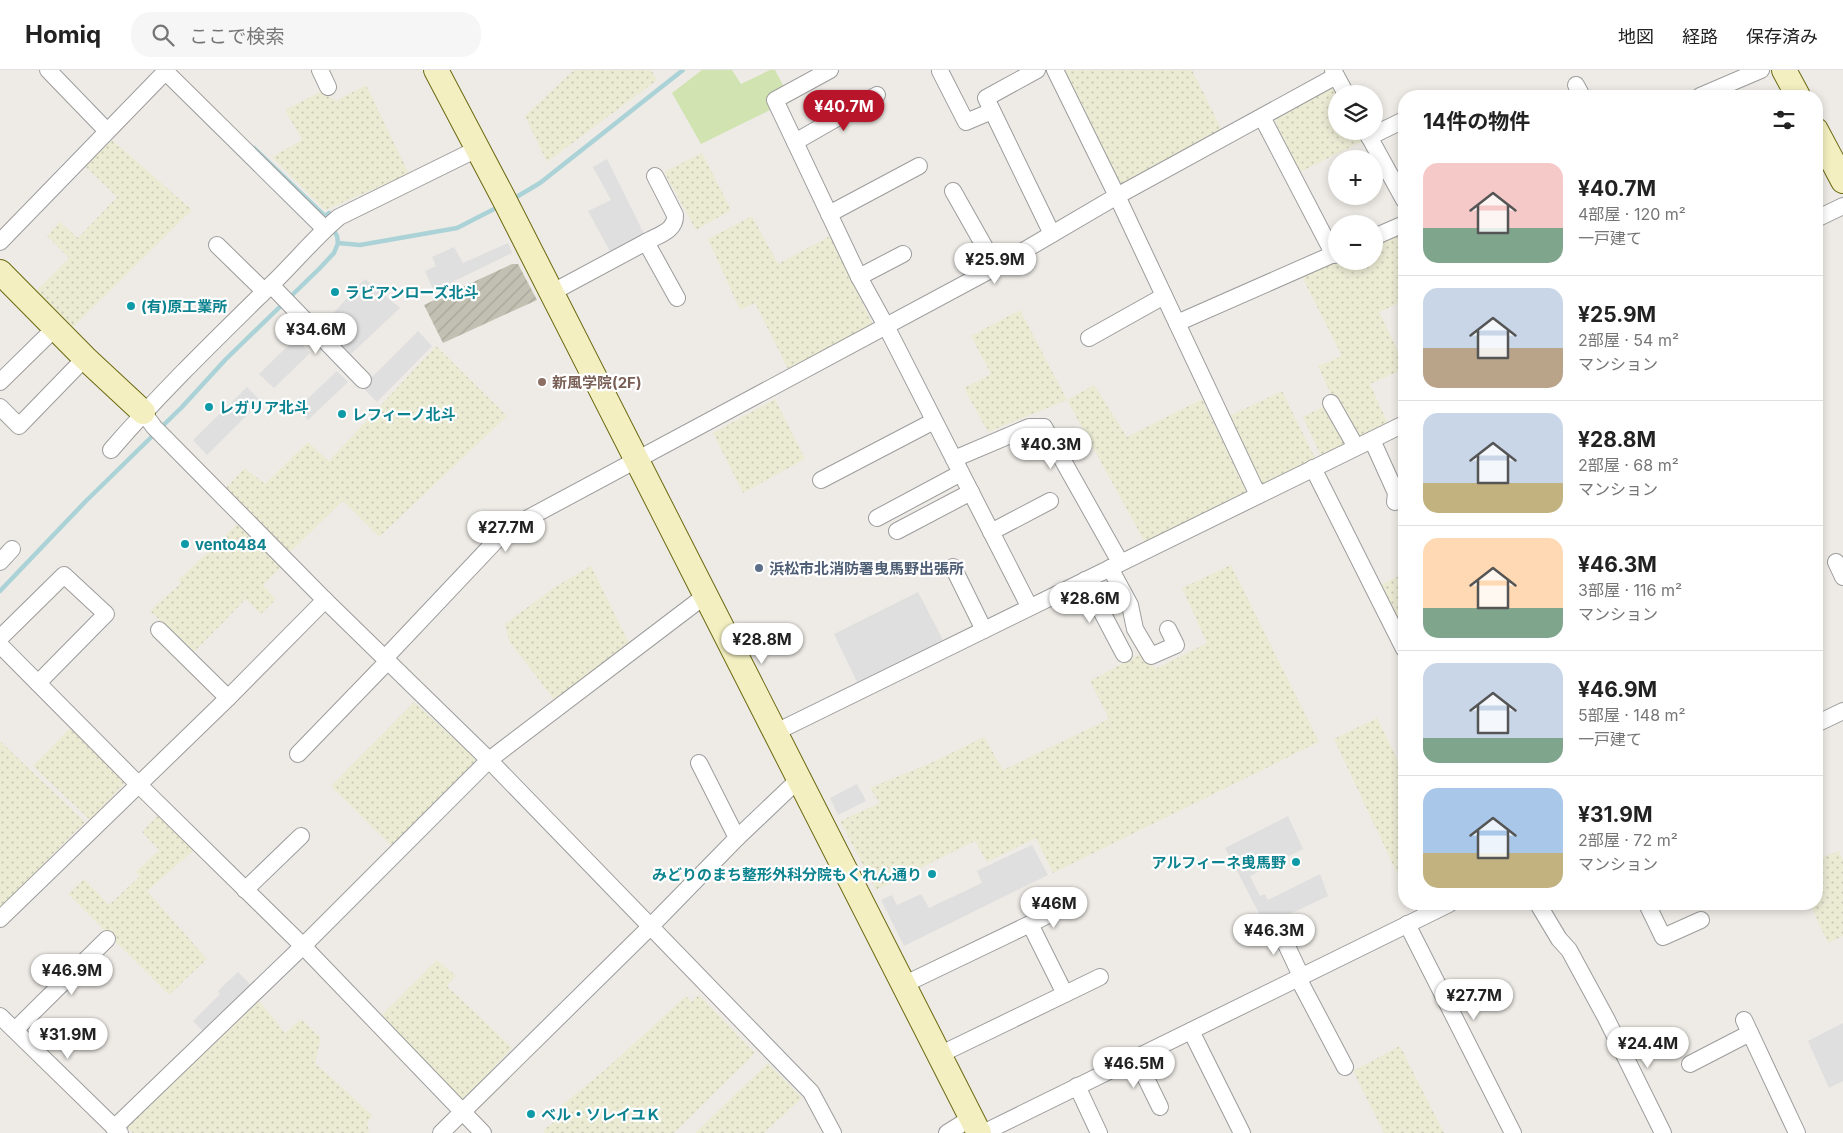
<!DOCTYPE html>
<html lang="ja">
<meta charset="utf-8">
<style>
body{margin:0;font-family:Inter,"Noto Sans JP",sans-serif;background:#f6f6f6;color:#222;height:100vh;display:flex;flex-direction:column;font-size:19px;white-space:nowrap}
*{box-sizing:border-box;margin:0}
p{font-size:16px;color:#767676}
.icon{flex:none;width:28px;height:28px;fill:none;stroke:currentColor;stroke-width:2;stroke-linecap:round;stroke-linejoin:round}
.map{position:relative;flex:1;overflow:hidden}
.drawer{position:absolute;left:1398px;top:20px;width:425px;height:820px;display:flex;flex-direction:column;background:#fff;border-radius:20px;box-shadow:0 2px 8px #0003}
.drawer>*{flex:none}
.fabs{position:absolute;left:1328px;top:15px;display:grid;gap:10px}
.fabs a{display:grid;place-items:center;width:55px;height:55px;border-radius:50%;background:#fff;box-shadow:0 2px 8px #0003;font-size:25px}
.price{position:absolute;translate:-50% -42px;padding:0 11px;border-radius:18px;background:#fff;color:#222;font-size:16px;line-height:32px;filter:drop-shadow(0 1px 2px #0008)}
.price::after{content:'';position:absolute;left:50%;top:30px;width:15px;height:11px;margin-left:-8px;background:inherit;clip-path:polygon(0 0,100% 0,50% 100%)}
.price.selected{background:#b8152b;color:#fff}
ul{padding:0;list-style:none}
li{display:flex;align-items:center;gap:15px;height:125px;padding:0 25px}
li+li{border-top:1px solid #e0e0e0}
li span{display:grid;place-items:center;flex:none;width:140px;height:100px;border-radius:15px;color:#555}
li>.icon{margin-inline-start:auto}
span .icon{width:60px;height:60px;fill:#fffc;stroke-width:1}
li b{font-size:21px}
h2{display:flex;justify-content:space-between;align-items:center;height:60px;padding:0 25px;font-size:21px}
header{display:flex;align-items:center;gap:30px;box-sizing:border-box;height:70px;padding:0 25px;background:#fff;border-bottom:1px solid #e0e0e0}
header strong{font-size:24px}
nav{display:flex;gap:28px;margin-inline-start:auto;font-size:18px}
.search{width:350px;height:45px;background:#f6f6f6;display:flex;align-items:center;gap:12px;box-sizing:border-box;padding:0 18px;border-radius:20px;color:#767676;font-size:19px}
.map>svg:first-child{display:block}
.construction{fill:url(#construction-furrows)}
.farmland{fill:url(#farmland-dots)}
.grass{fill:#d0e3b1}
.parking{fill:#dfdfdf}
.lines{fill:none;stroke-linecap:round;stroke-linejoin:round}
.stream{stroke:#abd3d7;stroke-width:4.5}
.street-casing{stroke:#9c9c9c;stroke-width:18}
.secondary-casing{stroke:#6b6911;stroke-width:26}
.street{stroke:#fff;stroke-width:16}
.secondary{stroke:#f3efc0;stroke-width:24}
.culture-dot{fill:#0f9aa8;stroke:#fff;stroke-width:2}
.education-dot{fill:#8d6e63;stroke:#fff;stroke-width:2}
.service-dot{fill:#5c6f8a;stroke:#fff;stroke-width:2}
.labels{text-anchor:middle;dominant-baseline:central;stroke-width:4.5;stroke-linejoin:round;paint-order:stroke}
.culture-label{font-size:15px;font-weight:bold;fill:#0d838f;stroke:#fff;text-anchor:start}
.education-label{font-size:15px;font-weight:bold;fill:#785e54;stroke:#fff;text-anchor:start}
.service-label{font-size:15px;font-weight:bold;fill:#4e5e75;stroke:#fff;text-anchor:start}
</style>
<header>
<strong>Homiq</strong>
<div class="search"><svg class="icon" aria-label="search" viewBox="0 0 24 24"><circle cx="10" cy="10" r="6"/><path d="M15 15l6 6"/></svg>ここで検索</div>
<nav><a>地図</a><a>経路</a><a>保存済み</a></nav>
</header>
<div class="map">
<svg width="1843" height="1063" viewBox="0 0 1843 1063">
<defs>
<pattern id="construction-furrows" width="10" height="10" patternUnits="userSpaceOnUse" patternTransform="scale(1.25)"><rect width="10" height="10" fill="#c2c0b2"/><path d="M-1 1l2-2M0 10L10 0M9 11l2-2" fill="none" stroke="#a6a599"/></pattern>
<pattern id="farmland-dots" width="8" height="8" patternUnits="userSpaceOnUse" patternTransform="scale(1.25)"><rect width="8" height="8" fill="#ebead3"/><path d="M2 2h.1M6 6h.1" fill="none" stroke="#c9c8b5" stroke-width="1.8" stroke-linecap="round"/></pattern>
</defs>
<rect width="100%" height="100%" fill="#eeebe6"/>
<!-- construction -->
<polygon class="construction" points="512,194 518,194 537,230 443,273 424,235"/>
<!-- farmland -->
<g class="farmland">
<polygon points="574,0 651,0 657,10 547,92 525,46"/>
<polygon points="1063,0 1192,0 1222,60 1122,116"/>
<polygon points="366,15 409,104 325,140 272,87 302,70 285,40 322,21 336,31"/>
<polygon points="1334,15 1339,24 1336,24 1336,61 1358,61 1363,71 1300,102 1277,56 1276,51 1278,46"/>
<polygon points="112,70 192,140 72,258 36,221 69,188 47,166 60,152 78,168 117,127 85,96"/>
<polygon points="702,83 731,140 696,160 664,102"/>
<polygon points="752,146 778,194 830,166 874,257 788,299 755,233 740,240 708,169"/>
<polygon points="1404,163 1404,231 1379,242 1404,293 1404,299 1370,314 1389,356 1322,388 1303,347 1334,331 1318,296 1342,286 1302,207 1339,191 1374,191 1374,176"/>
<polygon points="1020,240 1067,330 1094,315 1127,367 1202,329 1248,424 1146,474 1067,330 988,362 964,318 991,304 971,266"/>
<polygon points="436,276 507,346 379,467 343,431 289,483 225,419 245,398 265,414 308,372 329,391"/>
<polygon points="1282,321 1316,390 1261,417 1227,347"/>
<polygon points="775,329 805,389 743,423 713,363"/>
<polygon points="239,453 283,495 263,515 276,529 261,544 246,529 194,582 150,541 181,513 178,510"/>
<polygon points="1231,495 1319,672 1053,803 1036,768 987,792 975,771 876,820 840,751 880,733 870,718 933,692 984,667 1003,700 1109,649 1090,611 1146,581 1155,599 1207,573 1182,518"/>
<polygon points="591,496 630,575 556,632 509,571 505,554 555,517"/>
<polygon points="1404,503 1404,561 1379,516"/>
<polygon points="414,632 477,690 393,777 331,716"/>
<polygon points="1377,648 1404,703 1404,818 1334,669"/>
<polygon points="73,655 127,711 90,750 33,696"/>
<polygon points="0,671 85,752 0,838"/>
<polygon points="160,743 194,780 147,821 207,889 169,925 68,824 84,809 109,835 140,806 136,802 159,780 142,762"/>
<polygon points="1839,781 1843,790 1843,866 1828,873 1810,834 1816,834 1816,790"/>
<polygon points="437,890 456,906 447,916 512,978 462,1032 380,947"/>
<polygon points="699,925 755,983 674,1063 545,1063 543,1061 565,1042 560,1037 606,999 686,926 691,932"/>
<polygon points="259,931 285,963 301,949 321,968 315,993 373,1046 367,1053 369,1063 133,1063 127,1057"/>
<polygon points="1400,976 1444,1063 1384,1063 1353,1001"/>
<polygon points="768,993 802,1028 764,1063 695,1063"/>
</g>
<!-- grass -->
<polygon class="grass" points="702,0 732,0 741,14 770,0 775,0 785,19 774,38 701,74 672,23"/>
<!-- parking -->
<g class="parking">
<polygon points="607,89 644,164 611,183 588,141 611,130 593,97"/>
<polygon points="508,173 512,183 434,221 425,201 436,196 432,187 454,177 463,193"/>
<polygon points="365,209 400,238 351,284 330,264 325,252"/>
<polygon points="418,261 432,276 377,332 362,317"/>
<polygon points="296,268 310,283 274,318 259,304"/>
<polygon points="337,301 348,312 308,350 297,339"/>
<polygon points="247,317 261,331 207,385 193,370"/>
<polygon points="918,522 943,570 857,612 834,564"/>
<polygon points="857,714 866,731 838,745 830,728"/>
<polygon points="1288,746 1303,779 1250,806 1260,826 1265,824 1268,830 1320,804 1328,826 1279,849 1271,855 1261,847 1225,778"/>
<polygon points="1032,775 1048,805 904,876 881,830 892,825 897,835 921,824 929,838 982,813 977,801"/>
<polygon points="238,902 253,917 205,963 193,951 220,924 218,921"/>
<polygon points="1843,953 1843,1011 1829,1018 1808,971"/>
</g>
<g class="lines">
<!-- stream -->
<g class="stream">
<polyline points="254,78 325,146 329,143"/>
<polyline points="513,129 540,113 683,0"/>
<polyline points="332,157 337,166 338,173"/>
<polyline points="0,521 85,432 182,337 226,289 319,199 334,183 338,173 360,175 457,158 500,136"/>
</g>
<defs>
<g id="street">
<polyline points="48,0 107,61"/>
<polyline points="164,0 325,159"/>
<polyline points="320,0 328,17"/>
<polyline points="830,0 775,30 859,207 886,256 1029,536"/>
<polyline points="1037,0 986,28 1052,164"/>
<polyline points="1055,0 1117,126 1258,425"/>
<polyline points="1333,0 1346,24"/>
<polyline points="940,1 966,52 992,41"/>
<polyline points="1576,15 1582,26"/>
<polyline points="1700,26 1761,0"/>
<polyline points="1262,47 1334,185"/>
<polyline points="1366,61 1404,130"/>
<polyline points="1369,67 1404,50"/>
<polyline points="795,72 877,25"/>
<polyline points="953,121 996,197"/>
<polyline points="829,144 919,96"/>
<polyline points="1816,149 1843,136"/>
<polyline points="1374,167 1404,154"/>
<polyline points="0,172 167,0"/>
<path d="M646,172c12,-7 30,-11 29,-27l-20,-39"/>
<polyline points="217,175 264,221"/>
<polyline points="859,207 903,184"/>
<polyline points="271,215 363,310"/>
<polyline points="551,223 646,172 677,228"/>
<polyline points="1177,253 1336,183"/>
<polyline points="1089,268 1164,226"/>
<polyline points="0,312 55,258"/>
<polyline points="1331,333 1356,377"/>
<polyline points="0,337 19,356 85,288"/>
<polyline points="143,342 154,357 325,530 489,690 811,1022 833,1063"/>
<polyline points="1372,370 1396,423 1395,432"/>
<path d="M111,380c50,-58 106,-112 161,-166 23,-22 43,-47 67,-67l138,-68"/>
<polyline points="954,389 1029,357 1044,357 1120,492"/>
<polyline points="1313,398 1404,579"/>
<polyline points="821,410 934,351"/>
<polyline points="877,448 961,403"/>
<polyline points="897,461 971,422"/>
<polyline points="991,462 1050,431"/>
<polyline points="0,492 12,479"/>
<polyline points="1836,492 1843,507"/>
<polyline points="953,497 984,560"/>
<polyline points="1110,498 1130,535 1135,559 1151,586 1176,575 1168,559"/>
<polyline points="1085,510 1124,584"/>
<polyline points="159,560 228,628"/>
<polyline points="0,568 64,505 106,544 38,613"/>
<polyline points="0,575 138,714 303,876 483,1063"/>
<polyline points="385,588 506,460 996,197 1117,126 1336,6"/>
<polyline points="1816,654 1843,641"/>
<polyline points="774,663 1404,354"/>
<polyline points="298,684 388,591"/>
<polyline points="699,693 737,768"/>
<polyline points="245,820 301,766"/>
<polyline points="1538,834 1559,869 1569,880 1606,948 1663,1063"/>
<polyline points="1647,834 1663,867 1701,850"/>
<polyline points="0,849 228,628 325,530"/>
<polyline points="1276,853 1301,906"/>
<polyline points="1030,854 1064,837"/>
<polyline points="1407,854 1513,1063"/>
<polyline points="1298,908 1345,997"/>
<polyline points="903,915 1030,854 1065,924 939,985"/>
<polyline points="1065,924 1100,907"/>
<polyline points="0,946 120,1063"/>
<polyline points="1744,950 1797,1063"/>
<polyline points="15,960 107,869"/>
<polyline points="1191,961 1242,1063"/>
<polyline points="1136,988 1160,1037"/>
<polyline points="1690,994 1750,963"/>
<polyline points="1077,1016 1099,1063"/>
<polyline points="114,1058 303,876 489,690 706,525"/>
<polyline points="441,1063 650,857 737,768 799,709"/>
<polyline points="947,1063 971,1048"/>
<polyline points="983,1063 1449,834"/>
</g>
<g id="secondary">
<polyline points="436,0 504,129 979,1063"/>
<polyline points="1784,0 1798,26"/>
<polyline points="1816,60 1843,111"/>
<polyline points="0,202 85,288 143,342"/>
</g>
</defs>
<!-- street casing -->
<use href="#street" class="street-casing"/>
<!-- secondary casing -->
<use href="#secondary" class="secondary-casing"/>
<!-- street -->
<use href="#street" class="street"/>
<!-- secondary -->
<use href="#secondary" class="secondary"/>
</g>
<!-- markers -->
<g class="culture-dot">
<circle cx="335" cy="222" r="5"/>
<circle cx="131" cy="236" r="5"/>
<circle cx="209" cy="337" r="5"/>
<circle cx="342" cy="344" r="5"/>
<circle cx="185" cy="474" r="5"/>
<circle cx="1296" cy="792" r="5"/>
<circle cx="932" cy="804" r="5"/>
<circle cx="531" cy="1044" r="5"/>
</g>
<circle class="education-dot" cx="542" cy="312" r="5"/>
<circle class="service-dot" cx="759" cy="498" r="5"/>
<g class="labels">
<!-- culture labels -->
<g class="culture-label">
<text x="345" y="222">ラビアンローズ北斗</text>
<text x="141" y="236">(有)原工業所</text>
<text x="219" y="337">レガリア北斗</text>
<text x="352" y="344">レフィーノ北斗</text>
<text x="195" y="474">vento484</text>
<text x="1286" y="792" text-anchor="end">アルフィーネ曵馬野</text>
<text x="922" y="804" text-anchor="end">みどりのまち整形外科分院もくれん通り</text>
<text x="541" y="1044">ベル・ソレイユＫ</text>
</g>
<!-- education labels -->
<g class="education-label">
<text x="552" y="312">新風学院(2F)</text>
</g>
<!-- service labels -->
<g class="service-label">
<text x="769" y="498">浜松市北消防署曳馬野出張所</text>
</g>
</g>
</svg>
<div class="fabs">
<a><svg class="icon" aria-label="layers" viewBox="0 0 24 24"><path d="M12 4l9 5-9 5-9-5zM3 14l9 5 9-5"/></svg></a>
<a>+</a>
<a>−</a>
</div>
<b class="price selected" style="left:844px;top:62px">¥40.7M</b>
<b class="price" style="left:995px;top:215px">¥25.9M</b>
<b class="price" style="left:316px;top:285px">¥34.6M</b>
<b class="price" style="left:1051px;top:400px">¥40.3M</b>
<b class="price" style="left:506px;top:483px">¥27.7M</b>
<b class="price" style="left:1090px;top:554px">¥28.6M</b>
<b class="price" style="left:762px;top:595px">¥28.8M</b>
<b class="price" style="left:1054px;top:859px">¥46M</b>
<b class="price" style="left:1274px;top:886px">¥46.3M</b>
<b class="price" style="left:72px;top:926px">¥46.9M</b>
<b class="price" style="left:1474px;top:951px">¥27.7M</b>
<b class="price" style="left:68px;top:990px">¥31.9M</b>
<b class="price" style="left:1648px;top:999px">¥24.4M</b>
<b class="price" style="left:1134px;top:1019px">¥46.5M</b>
<section class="drawer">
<h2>14件の物件<svg class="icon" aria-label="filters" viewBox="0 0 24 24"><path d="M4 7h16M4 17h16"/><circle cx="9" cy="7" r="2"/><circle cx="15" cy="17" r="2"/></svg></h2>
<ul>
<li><span style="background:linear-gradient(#f6c9c9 65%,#7fa58c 0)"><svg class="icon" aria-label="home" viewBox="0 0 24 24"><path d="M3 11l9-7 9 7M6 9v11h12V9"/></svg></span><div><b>¥40.7M</b><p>4部屋 · 120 m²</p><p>一戸建て</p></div></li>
<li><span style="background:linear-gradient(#c9d6e8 60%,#b9a48a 0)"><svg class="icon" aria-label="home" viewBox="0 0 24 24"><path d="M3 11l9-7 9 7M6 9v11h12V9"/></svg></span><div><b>¥25.9M</b><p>2部屋 · 54 m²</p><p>マンション</p></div></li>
<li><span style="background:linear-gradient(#c9d6e8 70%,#c2b280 0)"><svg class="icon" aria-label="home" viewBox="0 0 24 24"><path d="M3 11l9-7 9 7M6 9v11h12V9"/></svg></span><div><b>¥28.8M</b><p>2部屋 · 68 m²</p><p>マンション</p></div></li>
<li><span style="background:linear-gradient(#ffd9b3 70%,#7fa58c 0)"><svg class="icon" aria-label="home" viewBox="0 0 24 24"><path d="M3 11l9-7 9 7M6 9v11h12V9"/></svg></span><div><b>¥46.3M</b><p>3部屋 · 116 m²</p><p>マンション</p></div></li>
<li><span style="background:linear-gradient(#c9d6e8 75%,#7fa58c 0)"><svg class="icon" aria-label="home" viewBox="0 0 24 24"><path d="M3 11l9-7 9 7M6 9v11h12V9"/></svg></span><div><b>¥46.9M</b><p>5部屋 · 148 m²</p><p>一戸建て</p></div></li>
<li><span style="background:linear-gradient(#a9c7e8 65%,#c2b280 0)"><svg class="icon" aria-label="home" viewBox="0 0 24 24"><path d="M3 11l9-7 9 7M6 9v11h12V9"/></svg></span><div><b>¥31.9M</b><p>2部屋 · 72 m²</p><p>マンション</p></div></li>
</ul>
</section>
</div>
